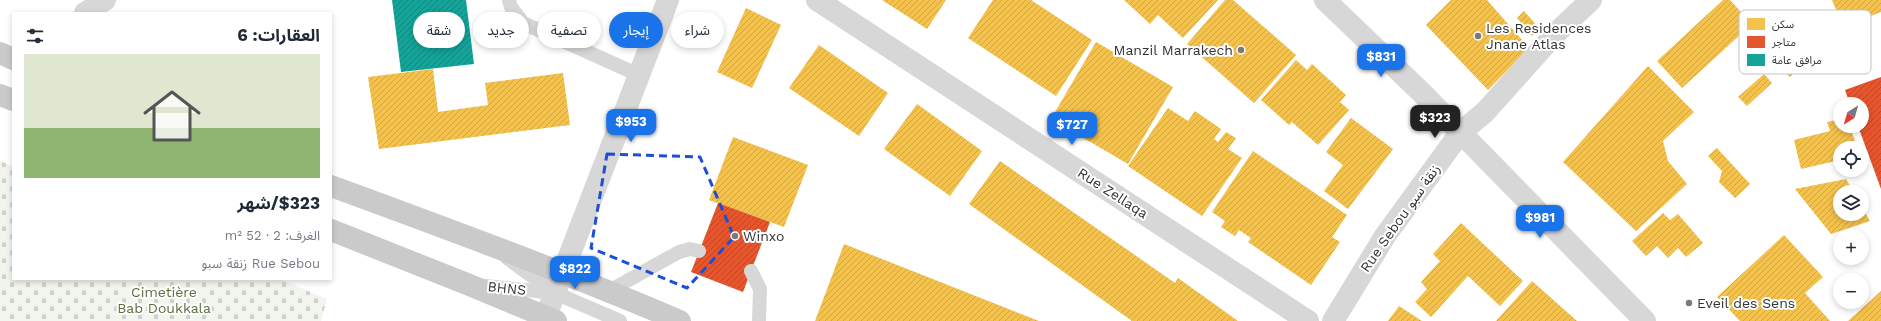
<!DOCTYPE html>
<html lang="ar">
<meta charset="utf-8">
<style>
body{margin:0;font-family:"Work Sans","Noto Sans Arabic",sans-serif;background:#f6f6f7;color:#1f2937;direction:rtl;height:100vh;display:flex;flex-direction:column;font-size:15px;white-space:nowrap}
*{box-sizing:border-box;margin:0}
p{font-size:13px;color:#747a83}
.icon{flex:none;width:22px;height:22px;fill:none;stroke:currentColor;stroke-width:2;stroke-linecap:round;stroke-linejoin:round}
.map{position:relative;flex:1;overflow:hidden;direction:ltr}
.side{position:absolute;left:12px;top:12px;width:320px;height:268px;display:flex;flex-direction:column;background:#fff;border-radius:0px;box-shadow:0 2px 6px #0003;direction:rtl}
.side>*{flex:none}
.hud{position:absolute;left:344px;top:12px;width:380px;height:36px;direction:rtl;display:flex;gap:8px}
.needle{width:26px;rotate:217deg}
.controls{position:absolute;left:1833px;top:97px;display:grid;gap:8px}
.controls a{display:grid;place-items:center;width:36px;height:36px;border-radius:50%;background:#fff;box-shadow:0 2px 6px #0003;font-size:20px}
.price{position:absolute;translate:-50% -34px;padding:0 9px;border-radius:8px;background:#1a73e8;color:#fff;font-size:13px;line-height:26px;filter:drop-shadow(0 1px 2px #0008)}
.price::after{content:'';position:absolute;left:50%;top:24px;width:12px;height:9px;margin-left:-6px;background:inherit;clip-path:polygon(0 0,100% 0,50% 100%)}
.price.active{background:#222;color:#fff}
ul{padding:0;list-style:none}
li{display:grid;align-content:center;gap:8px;height:212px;padding:0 12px}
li+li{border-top:1px solid #e0e1e3}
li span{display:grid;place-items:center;height:124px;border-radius:0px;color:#555}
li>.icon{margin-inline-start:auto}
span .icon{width:72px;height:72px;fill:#fffc;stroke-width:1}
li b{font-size:17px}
h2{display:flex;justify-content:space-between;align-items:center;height:48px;padding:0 12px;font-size:17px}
.chip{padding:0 14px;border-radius:18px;background:#fff;box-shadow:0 2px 6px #0003;font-size:14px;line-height:36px}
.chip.active{background:#1a73e8;color:#fff}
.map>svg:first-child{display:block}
.cemetery{fill:url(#cemetery-stones)}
.homes{fill:url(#homes-hatch)}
.shops{fill:url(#shops-hatch)}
.public{fill:url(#public-hatch)}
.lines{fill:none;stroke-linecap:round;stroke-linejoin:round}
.lane{stroke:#d7d7d7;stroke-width:14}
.street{stroke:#d7d7d7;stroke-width:22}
.primary{stroke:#cacaca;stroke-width:22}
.marked{fill:none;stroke:#1d4ed8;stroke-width:3;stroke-dasharray:8 5;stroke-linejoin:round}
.poi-dot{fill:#7a7a7a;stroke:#fff;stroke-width:1.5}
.labels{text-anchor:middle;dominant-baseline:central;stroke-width:4;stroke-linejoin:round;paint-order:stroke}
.poi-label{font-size:14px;fill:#333;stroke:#fff;text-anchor:start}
.street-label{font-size:14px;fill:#333;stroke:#fff}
.park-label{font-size:14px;fill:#56703f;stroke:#fff}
.key{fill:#fff;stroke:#c2c2c2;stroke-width:1}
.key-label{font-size:11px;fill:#333}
</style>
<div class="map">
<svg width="1881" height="321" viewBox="0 0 1881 321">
<defs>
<pattern id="cemetery-stones" width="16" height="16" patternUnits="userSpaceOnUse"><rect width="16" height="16" fill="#f1f5ed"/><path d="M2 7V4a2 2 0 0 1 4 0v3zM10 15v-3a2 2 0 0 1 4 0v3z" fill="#cfd2cc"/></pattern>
<pattern id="homes-hatch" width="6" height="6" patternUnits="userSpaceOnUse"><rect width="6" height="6" fill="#f2c14e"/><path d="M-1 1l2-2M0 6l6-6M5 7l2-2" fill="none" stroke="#d0a645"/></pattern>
<pattern id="shops-hatch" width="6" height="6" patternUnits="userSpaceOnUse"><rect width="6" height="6" fill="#e4572e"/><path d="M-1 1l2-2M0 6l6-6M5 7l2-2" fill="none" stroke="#b94928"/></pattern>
<pattern id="public-hatch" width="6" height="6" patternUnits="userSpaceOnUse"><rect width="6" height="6" fill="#17a398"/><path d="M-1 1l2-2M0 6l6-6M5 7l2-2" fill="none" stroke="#15857d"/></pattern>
</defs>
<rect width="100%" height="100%" fill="#fff"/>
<!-- cemetery -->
<polygon class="cemetery" points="0,161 13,166 13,279 280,279 327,299 321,321 0,321"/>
<!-- homes -->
<g class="homes">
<polygon points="882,0 946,0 927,29"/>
<polygon points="993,0 1031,0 1092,40 1056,96 968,38"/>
<polygon points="1124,0 1218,0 1183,38 1158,15 1150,24"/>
<polygon points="1225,0 1233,0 1296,55 1254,103 1187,44"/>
<polygon points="1451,0 1487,0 1529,48 1488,90 1426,25"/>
<polygon points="1723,0 1730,0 1752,24 1682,88 1657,61"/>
<polygon points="1832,0 1881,0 1881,12 1843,27"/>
<polygon points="746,8 781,25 752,88 717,72"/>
<polygon points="1524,11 1540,29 1532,36 1517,18"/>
<polygon points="1765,36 1799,67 1790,77 1752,43"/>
<polygon points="1096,42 1173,87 1128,164 1051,119"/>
<polygon points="819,45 888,93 859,136 789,88"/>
<polygon points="1296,60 1307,70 1312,64 1346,95 1340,102 1349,110 1318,145 1292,122 1289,125 1261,100"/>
<polygon points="1648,66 1694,112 1663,141 1668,161 1687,184 1636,231 1563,162"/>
<polygon points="433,69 438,112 488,105 485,83 563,73 570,125 379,149 368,77"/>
<polygon points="1764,74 1772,83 1747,106 1738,97"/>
<polygon points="917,104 982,151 950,196 884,149"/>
<polygon points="1168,108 1188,121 1195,111 1221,129 1214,139 1218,142 1226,132 1236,138 1228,149 1242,158 1202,216 1128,166"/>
<polygon points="1351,118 1393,149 1348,209 1324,191 1343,165 1326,152"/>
<polygon points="1840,119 1840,126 1850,126 1857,148 1840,148 1840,160 1801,169 1794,140 1830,131 1827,122"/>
<polygon points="733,137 808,165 784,227 709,200"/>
<polygon points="1717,148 1750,184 1735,198 1719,182 1722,171 1708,156"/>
<polygon points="1253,151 1347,215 1332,237 1340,242 1311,285 1248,242 1251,238 1239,230 1235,236 1221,227 1225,221 1212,212"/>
<polygon points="1000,161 1175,283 1178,278 1238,321 1132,321 969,204"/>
<polygon points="1846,179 1854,192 1840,192 1840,214 1862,214 1862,207 1870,221 1831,234 1795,189"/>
<polygon points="1663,213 1670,220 1678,214 1703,243 1686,257 1678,248 1668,258 1657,246 1646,256 1632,241"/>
<polygon points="1461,223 1523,281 1500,306 1468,276 1431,317 1415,302 1427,289 1421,282 1440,261 1433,254"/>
<polygon points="1784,235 1823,277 1805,293 1830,321 1740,321 1717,297"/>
<polygon points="844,244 1039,321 815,321"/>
<polygon points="1532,281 1577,321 1496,321"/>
<polygon points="1881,291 1881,321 1848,321"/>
<polygon points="1399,306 1422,321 1388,321"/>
</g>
<!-- shops -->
<g class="shops">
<polygon points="1881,77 1881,189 1858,126 1862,126 1862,104 1850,104 1845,90"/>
<polygon points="718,203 770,222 743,292 691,272"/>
</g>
<!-- public -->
<polygon class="public" points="392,0 466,0 474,64 401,72"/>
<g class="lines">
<!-- lane -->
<g class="lane">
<polyline points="509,0 511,7 523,23 639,75"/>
<polyline points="507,258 555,293 620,321"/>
<polyline points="751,271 760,289 759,321"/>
<polyline points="486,286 555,293"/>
<polyline points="609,291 679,252 690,249 699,251"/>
</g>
<!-- street -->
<g class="street">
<polyline points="817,0 1308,321"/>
<polyline points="1325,0 1421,92 1645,321"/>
<polyline points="85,13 105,0"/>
<polyline points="544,321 668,0"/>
<polyline points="1333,321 1385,236 1460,133 1485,112 1554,35 1591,0"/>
</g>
<!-- primary -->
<g class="primary">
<polyline points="0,53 13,59"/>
<polyline points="0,95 13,100"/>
<path d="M331,186c117,43 234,86 349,135"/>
<polyline points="331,230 467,284 556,321"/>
</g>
</g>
<!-- marked area -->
<path class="marked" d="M607,154l93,3 34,80 -47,51 -96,-40z"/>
<!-- markers -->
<g class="poi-dot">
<circle cx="1478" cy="36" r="4"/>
<circle cx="1241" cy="50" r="4"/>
<circle cx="735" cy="236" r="4"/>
<circle cx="1689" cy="303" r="4"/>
</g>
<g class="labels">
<!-- poi labels -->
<g class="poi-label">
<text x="1486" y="28">Les Residences<tspan x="1486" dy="16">Jnane Atlas</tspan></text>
<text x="1233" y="50" text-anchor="end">Manzil Marrakech</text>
<text x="743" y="236">Winxo</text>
<text x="1697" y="303">Eveil des Sens</text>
</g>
<!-- street labels -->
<g class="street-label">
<text transform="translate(1113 193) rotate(33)">Rue Zellaqa</text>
<text transform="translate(1400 218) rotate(-55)">Rue Sebou زنقة سبو</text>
<text transform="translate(507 288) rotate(6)">BHNS</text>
</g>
<!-- park labels -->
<g class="park-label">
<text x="164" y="292">Cimetière<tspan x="164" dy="16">Bab Doukkala</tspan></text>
</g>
</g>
<!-- legend -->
<rect x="1739" y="10" width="132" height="64" rx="6" class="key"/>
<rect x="1747" y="18" width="18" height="12" fill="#f2c14e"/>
<rect x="1747" y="36" width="18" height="12" fill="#e4572e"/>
<rect x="1747" y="54" width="18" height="12" fill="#17a398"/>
<g class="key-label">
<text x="1772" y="28">سكن</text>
<text x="1772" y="46">متاجر</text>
<text x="1772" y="64">مرافق عامة</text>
</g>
</svg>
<div class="controls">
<a><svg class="needle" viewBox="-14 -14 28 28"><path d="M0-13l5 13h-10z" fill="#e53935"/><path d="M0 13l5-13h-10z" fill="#747a83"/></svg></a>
<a><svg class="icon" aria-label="locate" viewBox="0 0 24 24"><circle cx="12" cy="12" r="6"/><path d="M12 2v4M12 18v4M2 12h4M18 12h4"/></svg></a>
<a><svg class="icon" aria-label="layers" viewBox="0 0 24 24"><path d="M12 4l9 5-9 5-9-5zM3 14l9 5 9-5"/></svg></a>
<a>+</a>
<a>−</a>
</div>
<b class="price" style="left:1381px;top:78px">$831</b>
<b class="price active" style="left:1435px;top:139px">$323</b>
<b class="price" style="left:631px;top:143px">$953</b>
<b class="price" style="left:1072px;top:146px">$727</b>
<b class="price" style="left:1540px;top:239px">$981</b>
<b class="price" style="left:575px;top:290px">$822</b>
<div class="hud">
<a class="chip">شراء</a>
<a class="chip active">إيجار</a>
<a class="chip">تصفية</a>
<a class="chip">جديد</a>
<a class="chip">شقة</a>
</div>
<section class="side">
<h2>العقارات: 6<svg class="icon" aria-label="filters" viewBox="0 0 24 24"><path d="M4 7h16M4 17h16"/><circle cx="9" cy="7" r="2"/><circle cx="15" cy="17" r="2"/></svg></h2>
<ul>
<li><span style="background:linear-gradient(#dfe7d0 60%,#8fb573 0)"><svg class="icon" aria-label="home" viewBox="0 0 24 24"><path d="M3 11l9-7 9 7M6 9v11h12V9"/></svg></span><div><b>$323/شهر</b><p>الغرف: 2 · 52 m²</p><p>Rue Sebou زنقة سبو</p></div></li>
</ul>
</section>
</div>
